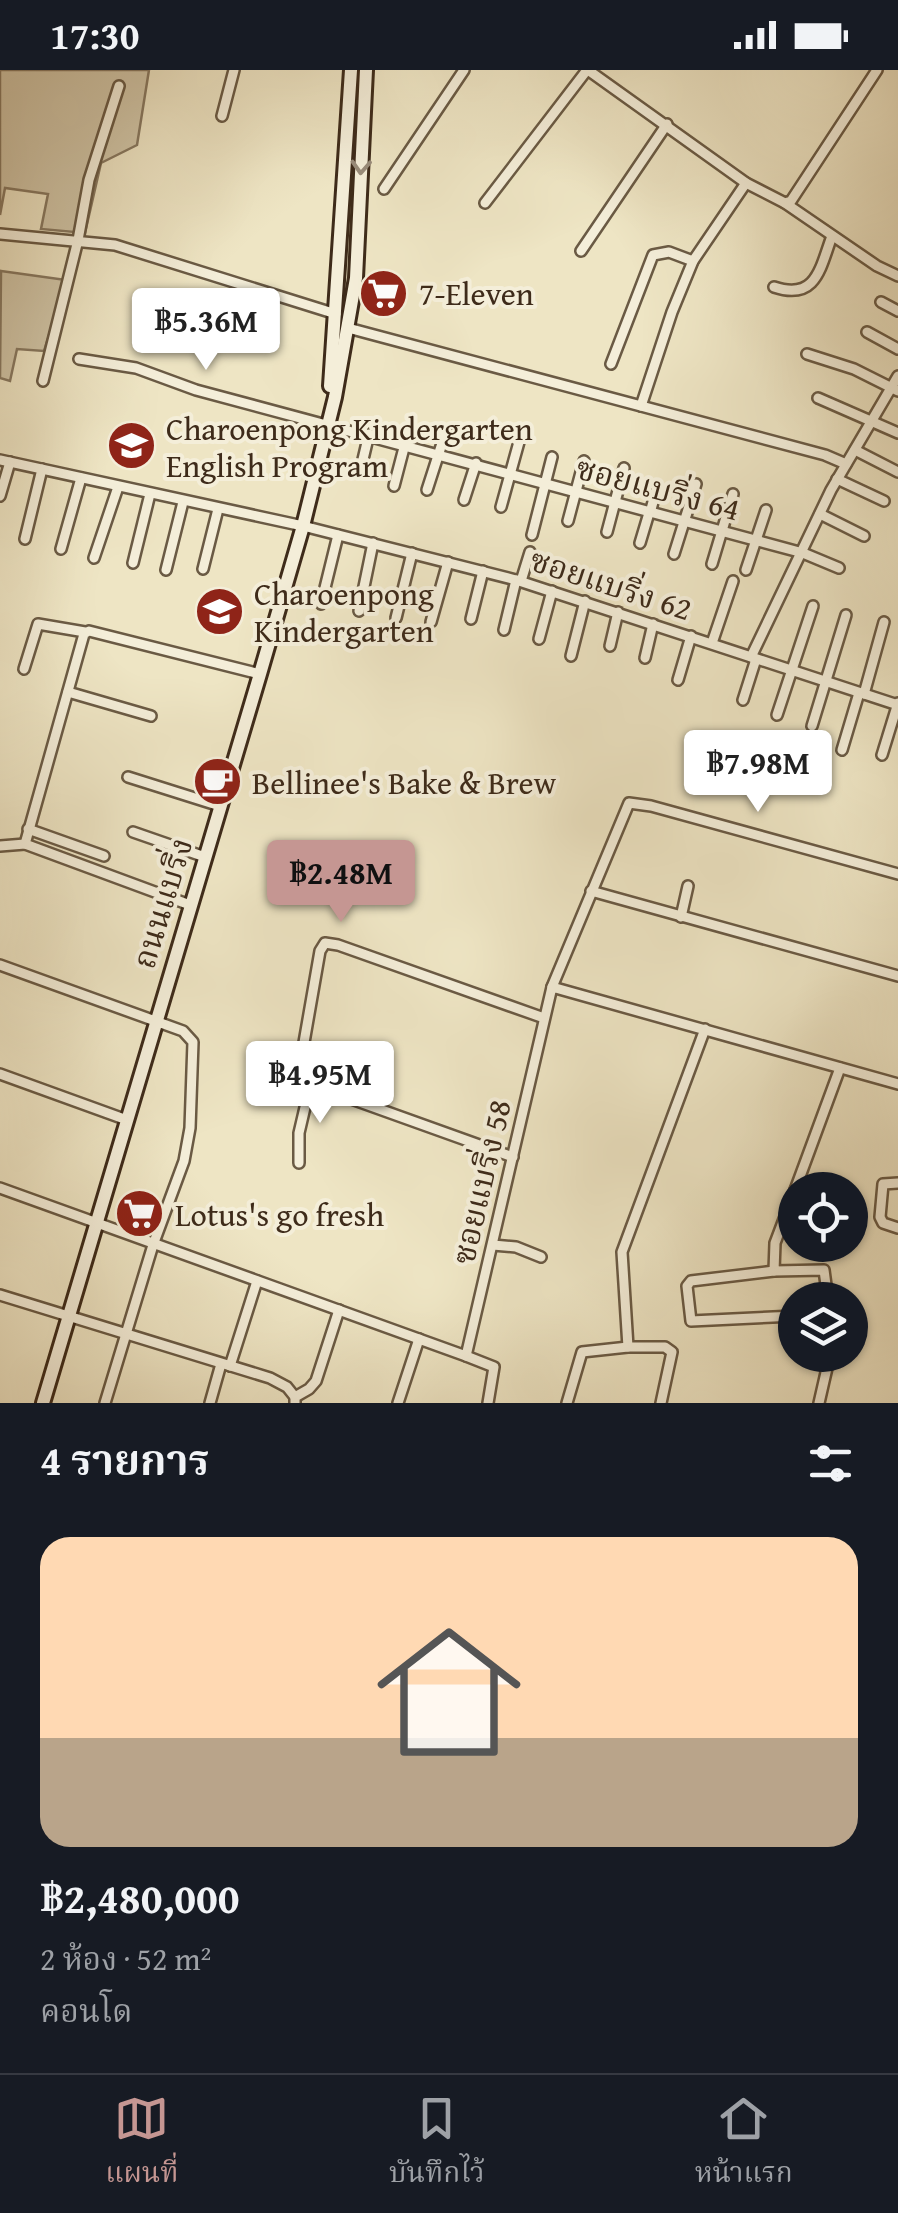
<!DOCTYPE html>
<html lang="th">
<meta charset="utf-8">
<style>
body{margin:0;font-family:"Gentium Book Plus","Noto Serif Thai",serif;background:#242831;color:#f1f3f6;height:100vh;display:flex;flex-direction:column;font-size:38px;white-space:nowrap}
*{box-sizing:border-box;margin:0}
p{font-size:32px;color:#9ea1a6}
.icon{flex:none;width:55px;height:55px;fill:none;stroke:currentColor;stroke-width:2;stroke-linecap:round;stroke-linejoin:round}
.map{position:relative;height:1333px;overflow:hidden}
.panel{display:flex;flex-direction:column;background:#171b24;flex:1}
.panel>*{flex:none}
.buttons{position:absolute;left:778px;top:1102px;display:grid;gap:20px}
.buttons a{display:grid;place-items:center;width:90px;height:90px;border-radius:50%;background:#171b24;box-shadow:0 2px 8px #0004;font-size:50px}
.price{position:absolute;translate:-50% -85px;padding:0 22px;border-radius:10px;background:#fff;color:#222;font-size:32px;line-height:65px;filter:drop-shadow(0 2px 5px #0008)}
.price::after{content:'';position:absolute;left:50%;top:60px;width:30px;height:22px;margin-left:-15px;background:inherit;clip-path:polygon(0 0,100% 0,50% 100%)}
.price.current{background:#c59692;color:#111}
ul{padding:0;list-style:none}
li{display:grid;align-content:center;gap:20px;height:530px;padding:0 40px}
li+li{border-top:2px solid #363941}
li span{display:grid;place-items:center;height:310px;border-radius:30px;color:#555}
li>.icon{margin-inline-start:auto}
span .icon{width:180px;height:180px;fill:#fffc;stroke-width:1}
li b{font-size:42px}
h2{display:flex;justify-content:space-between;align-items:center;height:120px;padding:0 40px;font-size:42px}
.status{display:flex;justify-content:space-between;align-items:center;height:70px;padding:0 50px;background:#171b24;direction:ltr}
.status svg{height:28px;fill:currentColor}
.dock{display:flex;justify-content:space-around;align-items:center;height:140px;border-top:2px solid #363941;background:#171b24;font-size:28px;color:#9ea1a6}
.dock a{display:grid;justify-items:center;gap:5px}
.dock .current{color:#c59692}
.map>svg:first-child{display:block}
.green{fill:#d0c5a7;stroke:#877860;stroke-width:2.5}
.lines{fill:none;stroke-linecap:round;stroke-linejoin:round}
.street-casing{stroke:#6a5a44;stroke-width:14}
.secondary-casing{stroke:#3e2b1a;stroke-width:18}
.street{stroke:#f4eed9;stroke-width:9}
.secondary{stroke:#f4eed9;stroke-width:12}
.oneway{stroke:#998c7a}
.labels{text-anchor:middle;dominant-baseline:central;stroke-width:8;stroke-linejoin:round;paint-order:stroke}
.poi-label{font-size:32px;fill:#3e2b1a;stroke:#f4eed9;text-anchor:start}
.street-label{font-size:32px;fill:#3e2b1a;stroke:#f4eed9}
</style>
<div class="status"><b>17:30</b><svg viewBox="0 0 49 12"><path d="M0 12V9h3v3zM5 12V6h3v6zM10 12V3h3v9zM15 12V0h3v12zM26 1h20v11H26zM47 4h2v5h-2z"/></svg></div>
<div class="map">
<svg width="898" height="1333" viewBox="0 0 898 1333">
<rect width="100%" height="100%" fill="#eee5c4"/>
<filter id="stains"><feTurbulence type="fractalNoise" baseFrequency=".002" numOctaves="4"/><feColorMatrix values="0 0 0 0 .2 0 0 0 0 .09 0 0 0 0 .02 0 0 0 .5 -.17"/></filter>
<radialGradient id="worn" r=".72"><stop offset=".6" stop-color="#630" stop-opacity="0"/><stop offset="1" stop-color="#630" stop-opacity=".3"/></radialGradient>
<!-- green -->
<g class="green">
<polygon points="0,0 149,0 137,75 101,93 85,163 41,159 48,124 5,118 0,145"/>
<polygon points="1,201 66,210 44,281 17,279 10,311 0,308"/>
</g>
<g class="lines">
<defs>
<g id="street">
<polyline points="588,0 746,113 785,133 877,196 898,206"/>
<polyline points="222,46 234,0"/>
<polyline points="384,119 464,0"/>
<polyline points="485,133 587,0"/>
<polyline points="785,133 791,131 877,0"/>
<polyline points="0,164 115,175 336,244"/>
<polyline points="581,181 667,54"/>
<path d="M774,217c42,14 46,-18 58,-51"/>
<polyline points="881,232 898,241"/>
<polyline points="348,258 825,385 846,394"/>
<polyline points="867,262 898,279"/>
<polyline points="807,284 854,299 898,321"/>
<polyline points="79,289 136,298 196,320 803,483 839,498"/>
<polyline points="611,294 653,185 669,182 693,191"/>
<polyline points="43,311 78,170 89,110 119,16"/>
<polyline points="818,328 898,363"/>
<polyline points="641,336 672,242 693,191 746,113"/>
<polyline points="855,380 898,402"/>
<polyline points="0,390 303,456 516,510 898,635"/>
<polyline points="360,402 369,364"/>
<polyline points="837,409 884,431"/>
<polyline points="394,416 405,374"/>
<polyline points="427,420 446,361"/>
<polyline points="0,426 10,392"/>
<polyline points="464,430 476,393"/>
<polyline points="501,437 519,372"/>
<polyline points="650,443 656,421"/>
<polyline points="820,444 864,466"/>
<polyline points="568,451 584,391"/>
<polyline points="607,462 624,398"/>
<polyline points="532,465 552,387"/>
<polyline points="25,469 42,399"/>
<polyline points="640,473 649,443"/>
<polyline points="61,479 81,408"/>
<polyline points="674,484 696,414"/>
<polyline points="94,488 118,417"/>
<polyline points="133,493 150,424"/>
<polyline points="712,494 733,424"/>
<polyline points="203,499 218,439"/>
<polyline points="166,500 183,432"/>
<polyline points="746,500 766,440"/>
<polyline points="521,511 530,482"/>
<polyline points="321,534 338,465"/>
<polyline points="359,541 373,473"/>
<polyline points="396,548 412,483"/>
<polyline points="471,549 483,501"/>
<polyline points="431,552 448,492"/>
<polyline points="504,560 516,510"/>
<polyline points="539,569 552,521"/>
<polyline points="712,573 733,511"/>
<polyline points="610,576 618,542"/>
<polyline points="571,586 585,531"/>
<polyline points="751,587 831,420 898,306"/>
<polyline points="645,588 653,554"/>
<polyline points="24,599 38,554 85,562"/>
<polyline points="678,610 691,566"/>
<polyline points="68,622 151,646"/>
<polyline points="864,624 884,552"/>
<polyline points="743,630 756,589"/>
<polyline points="777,645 813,536"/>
<polyline points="812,656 846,545"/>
<polyline points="842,680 859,623"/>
<polyline points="882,685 898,633"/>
<polyline points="128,707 220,736"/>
<polyline points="28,759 104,786"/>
<polyline points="133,762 205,787"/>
<polyline points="0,776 25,774"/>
<polyline points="591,821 898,906"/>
<polyline points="190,835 25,774 84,564 89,561 260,604"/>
<polyline points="681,847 688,816"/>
<polyline points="0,895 183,961 193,972 190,1058 184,1091 153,1175 105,1333"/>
<polyline points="552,917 629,733 651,736 898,804"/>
<polyline points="0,1004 127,1050"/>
<polyline points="513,1087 301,1011 299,1001 320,881 325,873 338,875 544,948"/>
<polyline points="299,1093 299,1063 310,1016"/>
<polyline points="898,1113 883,1114 880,1147 883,1153 898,1158"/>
<polyline points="0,1118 466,1286 552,917 898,1014"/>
<polyline points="795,1120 775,1173 774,1201 824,1200 828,1230"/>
<polyline points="795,1120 840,998"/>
<polyline points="493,1175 516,1177 541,1187"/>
<polyline points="774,1201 691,1211 687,1216 691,1251 795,1246"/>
<polyline points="0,1225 270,1308 287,1317 295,1327"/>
<polyline points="466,1286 494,1297 488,1333"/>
<polyline points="230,1296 257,1211"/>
<polyline points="210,1333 221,1294"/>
<polyline points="295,1333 295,1327 309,1319 316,1311 339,1240"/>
<polyline points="398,1333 419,1269"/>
<polyline points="567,1333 582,1282 628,1277"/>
<polyline points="661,1333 672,1282 665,1277 628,1277 622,1182 705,959"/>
<polyline points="819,1333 830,1285"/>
</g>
<g id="secondary">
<polyline points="330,316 351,0"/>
<polyline points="43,1333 260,604 303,456 335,327 356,208 366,0"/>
</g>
</defs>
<!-- street casing -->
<use href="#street" class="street-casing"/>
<!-- secondary casing -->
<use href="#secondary" class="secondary-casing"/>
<!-- street -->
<use href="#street" class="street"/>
<!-- secondary -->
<use href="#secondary" class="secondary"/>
</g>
<!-- one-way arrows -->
<defs><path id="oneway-chevron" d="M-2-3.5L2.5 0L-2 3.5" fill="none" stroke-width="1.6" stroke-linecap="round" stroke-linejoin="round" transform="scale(2.5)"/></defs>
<use class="oneway" href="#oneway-chevron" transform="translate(361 97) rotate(93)"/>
<!-- icons -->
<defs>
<symbol id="supermarket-disc" viewBox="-11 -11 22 22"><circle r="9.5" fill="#8f2418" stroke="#f4eed9"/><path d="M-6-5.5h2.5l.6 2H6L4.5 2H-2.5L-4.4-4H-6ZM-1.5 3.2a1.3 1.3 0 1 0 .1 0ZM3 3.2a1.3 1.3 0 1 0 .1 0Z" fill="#fff"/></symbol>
<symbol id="school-disc" viewBox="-11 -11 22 22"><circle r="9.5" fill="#8f2418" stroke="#f4eed9"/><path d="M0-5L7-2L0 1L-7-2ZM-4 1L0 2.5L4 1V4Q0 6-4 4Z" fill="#fff"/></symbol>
<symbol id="cafe-disc" viewBox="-11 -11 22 22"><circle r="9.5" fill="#8f2418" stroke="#f4eed9"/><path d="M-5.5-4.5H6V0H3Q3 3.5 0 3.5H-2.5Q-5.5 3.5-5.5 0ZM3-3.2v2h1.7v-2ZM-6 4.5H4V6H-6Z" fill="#fff"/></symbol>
</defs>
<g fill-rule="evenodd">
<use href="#supermarket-disc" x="356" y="196" width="55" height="55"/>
<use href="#school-disc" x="104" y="348" width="55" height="55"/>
<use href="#school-disc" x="192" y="514" width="55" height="55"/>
<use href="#cafe-disc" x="190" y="684" width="55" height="55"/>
<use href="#supermarket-disc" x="112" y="1116" width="55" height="55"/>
</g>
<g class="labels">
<!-- poi labels -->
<g class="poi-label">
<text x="419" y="223">7-Eleven</text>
<text x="166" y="358">Charoenpong Kindergarten<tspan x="166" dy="37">English Program</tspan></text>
<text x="254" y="523">Charoenpong<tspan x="254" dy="37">Kindergarten</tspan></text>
<text x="252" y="712">Bellinee's Bake &amp; Brew</text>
<text x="175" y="1144">Lotus's go fresh</text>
</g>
<!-- street labels -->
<g class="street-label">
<text transform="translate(658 418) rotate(15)">ซอยแบริ่ง 64</text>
<text transform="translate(611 514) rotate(18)">ซอยแบริ่ง 62</text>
<text transform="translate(162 833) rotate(-73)">ถนนแบริ่ง</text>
<text transform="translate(481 1112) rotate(-77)">ซอยแบริ่ง 58</text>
</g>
</g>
<rect width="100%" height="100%" filter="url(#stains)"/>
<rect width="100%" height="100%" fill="url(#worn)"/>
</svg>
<div class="buttons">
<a><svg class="icon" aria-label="locate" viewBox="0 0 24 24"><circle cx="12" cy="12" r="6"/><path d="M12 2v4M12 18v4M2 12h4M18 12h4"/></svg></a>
<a><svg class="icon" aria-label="layers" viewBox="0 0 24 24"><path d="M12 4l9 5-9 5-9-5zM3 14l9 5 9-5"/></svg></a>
</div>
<b class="price" style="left:206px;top:303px">฿5.36M</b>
<b class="price" style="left:758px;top:745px">฿7.98M</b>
<b class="price current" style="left:341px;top:855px">฿2.48M</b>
<b class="price" style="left:320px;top:1056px">฿4.95M</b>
</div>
<section class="panel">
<h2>4 รายการ<svg class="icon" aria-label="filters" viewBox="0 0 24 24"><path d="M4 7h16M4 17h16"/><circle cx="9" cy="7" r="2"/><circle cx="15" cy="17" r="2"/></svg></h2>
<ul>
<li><span style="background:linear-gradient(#ffd9b3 65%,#b9a48a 0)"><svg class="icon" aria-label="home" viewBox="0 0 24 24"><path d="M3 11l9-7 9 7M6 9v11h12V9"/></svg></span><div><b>฿2,480,000</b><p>2 ห้อง · 52 m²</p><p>คอนโด</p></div></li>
</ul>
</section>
<nav class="dock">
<a class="current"><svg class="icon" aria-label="map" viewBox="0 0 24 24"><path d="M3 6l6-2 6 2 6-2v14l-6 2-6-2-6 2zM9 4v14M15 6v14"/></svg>แผนที่</a>
<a><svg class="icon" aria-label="saved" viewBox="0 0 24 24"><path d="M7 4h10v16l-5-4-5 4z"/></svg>บันทึกไว้</a>
<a><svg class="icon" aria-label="home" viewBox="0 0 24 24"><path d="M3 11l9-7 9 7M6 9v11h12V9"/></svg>หน้าแรก</a>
</nav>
